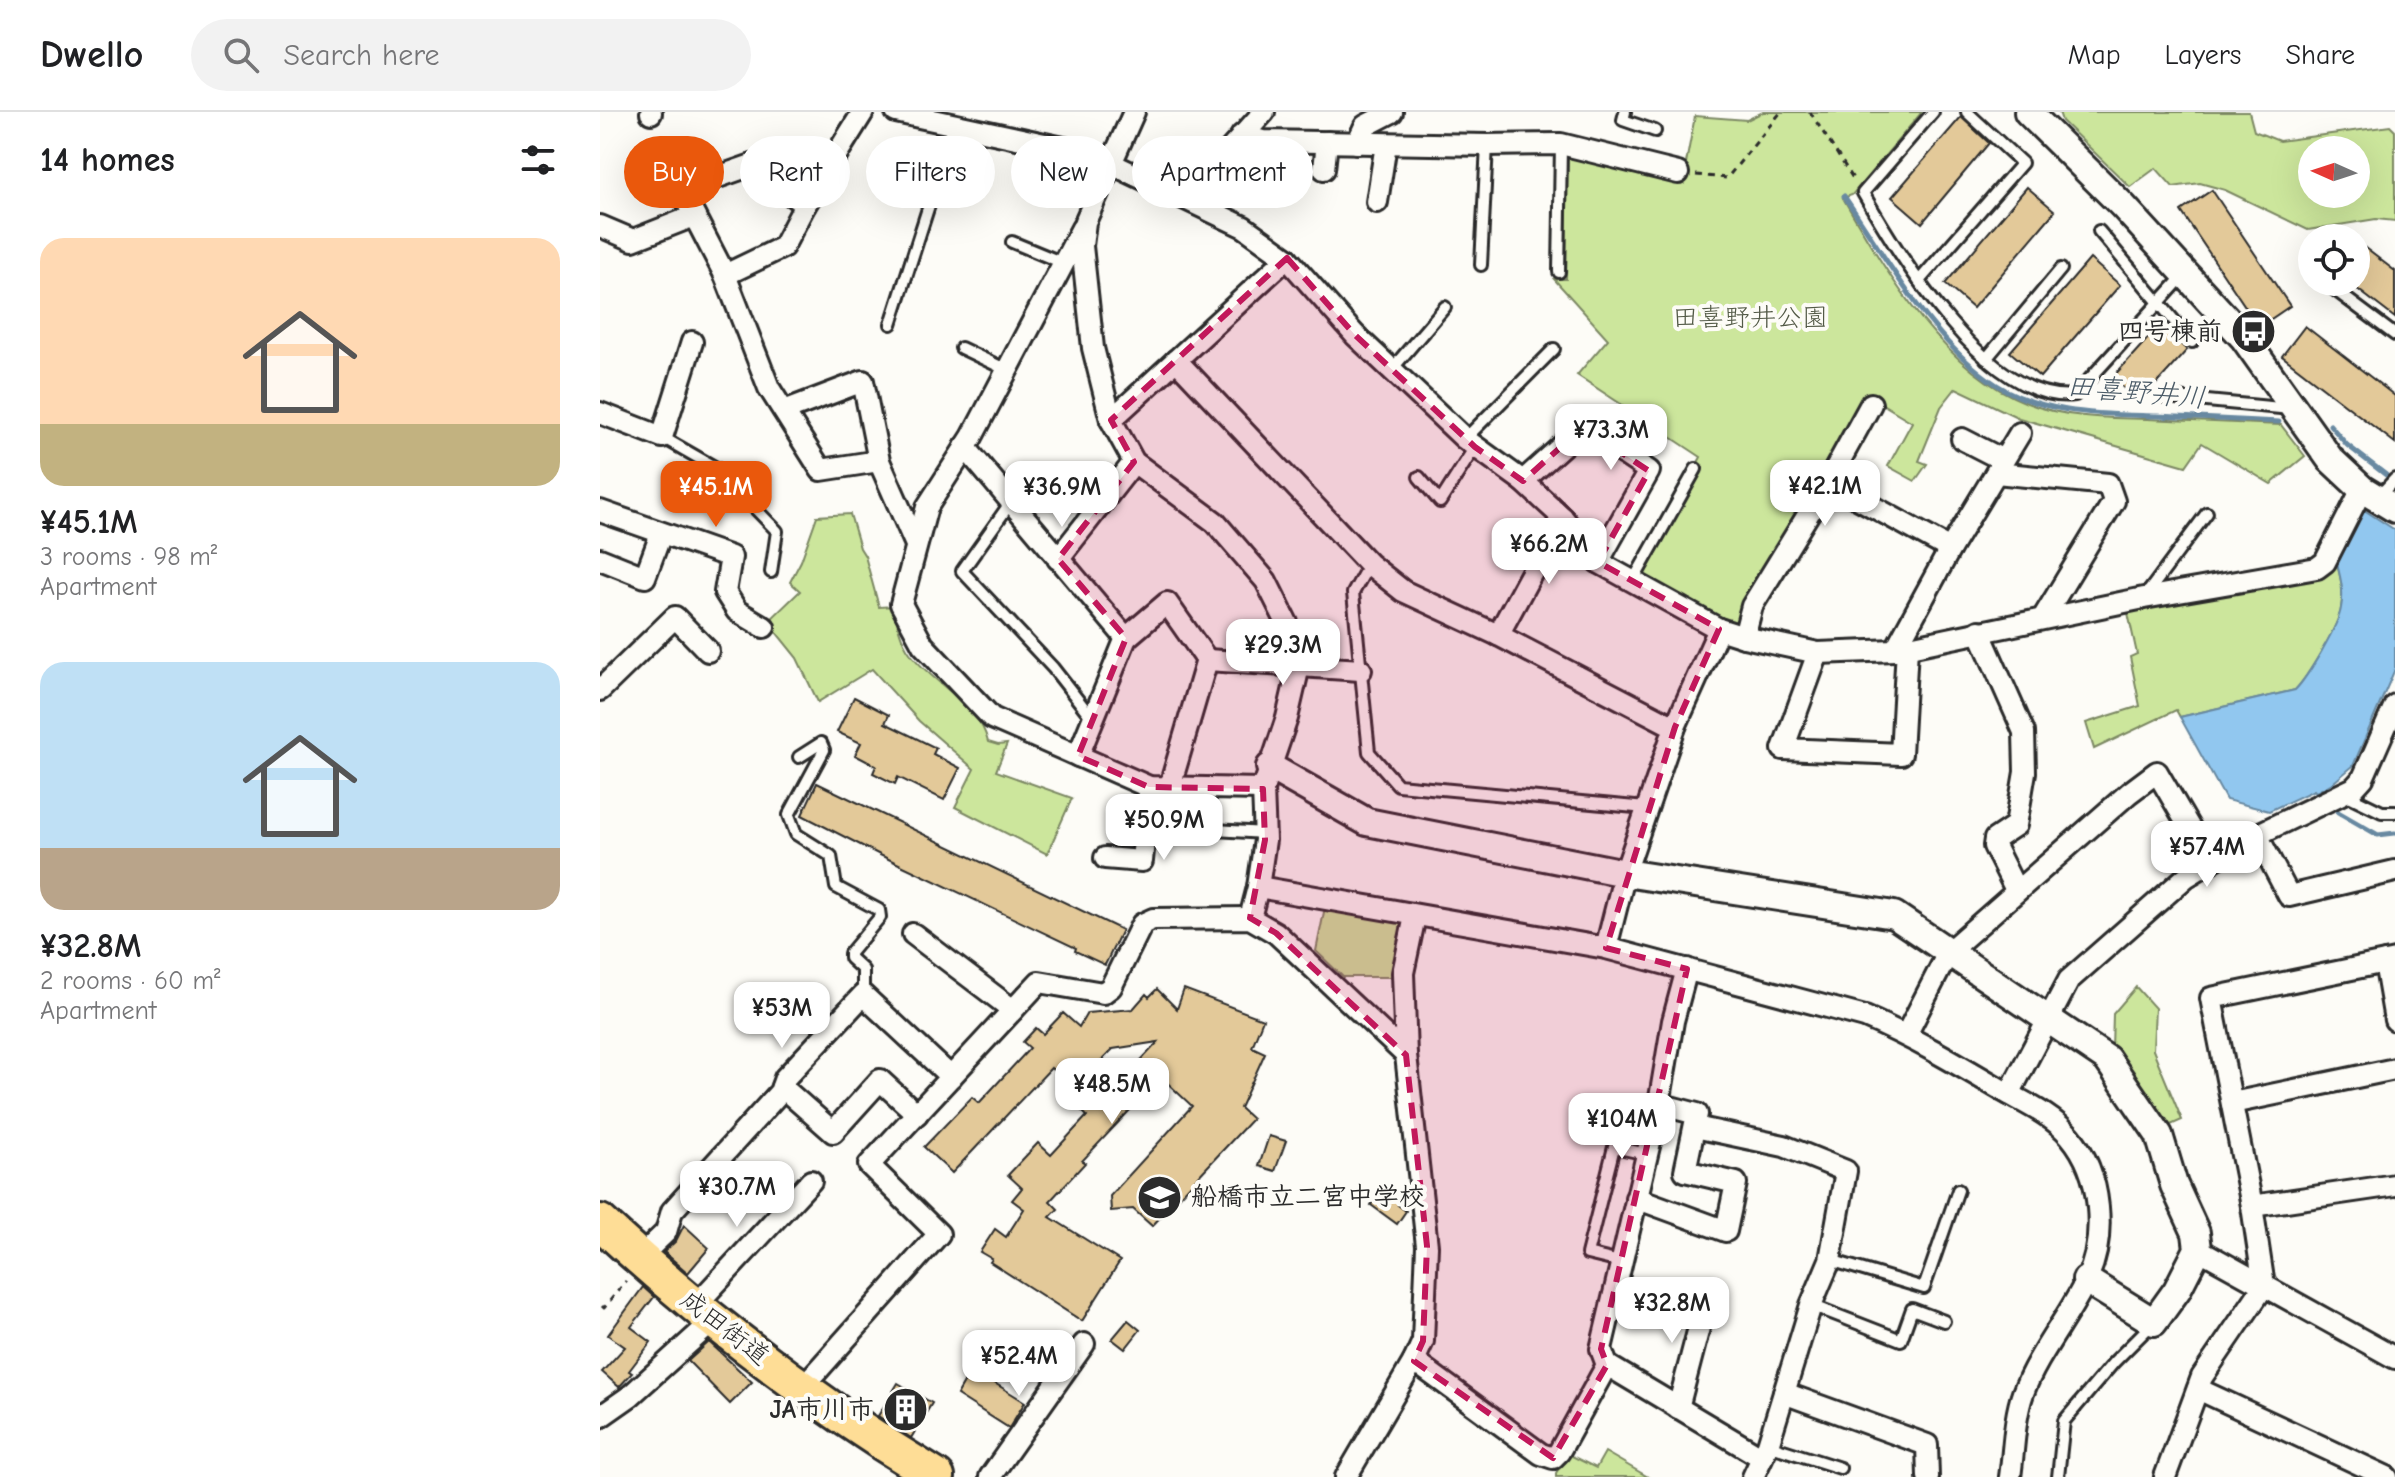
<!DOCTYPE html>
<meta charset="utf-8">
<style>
body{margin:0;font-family:"Comic Neue","Klee One",sans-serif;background:#f2f2f2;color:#202124;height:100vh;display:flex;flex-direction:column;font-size:30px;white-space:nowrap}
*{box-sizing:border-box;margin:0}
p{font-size:26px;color:#757577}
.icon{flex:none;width:44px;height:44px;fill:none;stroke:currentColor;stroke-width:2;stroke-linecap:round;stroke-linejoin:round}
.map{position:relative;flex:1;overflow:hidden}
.side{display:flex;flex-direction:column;background:#fff;width:600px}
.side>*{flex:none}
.top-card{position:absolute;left:24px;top:24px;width:760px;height:72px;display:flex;gap:16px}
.needle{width:52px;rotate:273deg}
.fabs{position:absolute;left:1698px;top:24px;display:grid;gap:16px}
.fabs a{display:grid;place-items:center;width:72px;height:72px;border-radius:50%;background:#fff;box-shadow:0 8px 32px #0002;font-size:40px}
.price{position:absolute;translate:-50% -68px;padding:0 18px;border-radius:16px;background:#fff;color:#222;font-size:26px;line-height:52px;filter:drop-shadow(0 2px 4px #0008)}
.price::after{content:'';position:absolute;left:50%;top:48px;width:24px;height:18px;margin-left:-12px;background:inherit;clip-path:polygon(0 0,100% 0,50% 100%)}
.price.current{background:#ea580c;color:#fff}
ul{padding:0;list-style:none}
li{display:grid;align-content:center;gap:16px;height:424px;padding:0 40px}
li span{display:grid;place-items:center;height:248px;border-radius:24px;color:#555}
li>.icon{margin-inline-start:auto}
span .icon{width:144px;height:144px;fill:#fffc;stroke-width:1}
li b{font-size:34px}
h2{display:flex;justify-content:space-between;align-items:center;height:96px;padding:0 40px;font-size:34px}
.pill{padding:0 28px;border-radius:36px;background:#fff;box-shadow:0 8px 32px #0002;font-size:28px;line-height:72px}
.pill.current{background:#ea580c;color:#fff}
header{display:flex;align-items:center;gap:48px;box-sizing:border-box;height:112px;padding:0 40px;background:#fff;border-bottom:2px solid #e0e0e0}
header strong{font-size:38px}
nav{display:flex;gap:44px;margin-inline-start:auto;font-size:28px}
.search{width:560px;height:72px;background:#f2f2f2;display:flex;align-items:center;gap:20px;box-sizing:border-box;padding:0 28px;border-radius:44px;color:#757577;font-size:30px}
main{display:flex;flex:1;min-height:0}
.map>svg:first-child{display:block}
.green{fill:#cce69c;stroke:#7c8864;stroke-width:2;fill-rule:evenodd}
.water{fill:#91c7ef;stroke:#6889a1;stroke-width:2}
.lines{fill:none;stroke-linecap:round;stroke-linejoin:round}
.stream{stroke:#6889a1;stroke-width:5}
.building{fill:#e3c999;stroke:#2b2b2b;stroke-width:2;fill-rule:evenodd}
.service-casing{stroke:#2b2b2b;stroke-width:16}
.minor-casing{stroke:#2b2b2b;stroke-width:26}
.tertiary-casing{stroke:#2b2b2b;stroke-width:32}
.trunk-casing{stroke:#2b2b2b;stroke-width:40}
.path{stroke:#2b2b2b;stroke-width:3;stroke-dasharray:6 6;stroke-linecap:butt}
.service{stroke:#fdfcf7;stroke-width:10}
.minor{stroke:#fdfcf7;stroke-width:20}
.tertiary{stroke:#fdfcf7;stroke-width:26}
.trunk{stroke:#fedd96;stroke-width:34}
.marked{fill:#c2185b;fill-opacity:0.2;stroke:#c2185b;stroke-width:6;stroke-dasharray:16 10;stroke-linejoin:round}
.labels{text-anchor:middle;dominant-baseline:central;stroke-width:8;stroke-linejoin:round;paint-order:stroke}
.park-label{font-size:26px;fill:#535a47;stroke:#fdfcf7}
.poi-label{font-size:26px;font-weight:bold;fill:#2b2b2b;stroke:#fdfcf7;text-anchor:end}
.street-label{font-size:26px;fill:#2b2b2b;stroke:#fdfcf7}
.water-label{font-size:28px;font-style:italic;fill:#4a5a66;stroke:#fdfcf7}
</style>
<header>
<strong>Dwello</strong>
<div class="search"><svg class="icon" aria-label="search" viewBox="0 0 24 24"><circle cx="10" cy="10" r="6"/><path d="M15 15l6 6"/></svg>Search here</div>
<nav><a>Map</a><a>Layers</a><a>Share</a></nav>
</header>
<main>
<section class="side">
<h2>14 homes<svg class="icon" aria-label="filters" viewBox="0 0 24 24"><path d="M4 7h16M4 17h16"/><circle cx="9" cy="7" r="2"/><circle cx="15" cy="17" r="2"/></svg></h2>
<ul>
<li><span style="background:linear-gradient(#ffd9b3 75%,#c2b280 0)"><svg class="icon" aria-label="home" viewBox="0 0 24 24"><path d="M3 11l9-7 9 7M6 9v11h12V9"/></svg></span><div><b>¥45.1M</b><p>3 rooms · 98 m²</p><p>Apartment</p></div></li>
<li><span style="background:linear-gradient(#bfe0f5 75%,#b9a48a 0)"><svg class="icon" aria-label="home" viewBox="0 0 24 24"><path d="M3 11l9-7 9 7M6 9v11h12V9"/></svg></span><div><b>¥32.8M</b><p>2 rooms · 60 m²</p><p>Apartment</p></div></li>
</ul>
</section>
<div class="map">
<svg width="1795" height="1365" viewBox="0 0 1795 1365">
<rect width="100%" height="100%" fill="#fdfcf7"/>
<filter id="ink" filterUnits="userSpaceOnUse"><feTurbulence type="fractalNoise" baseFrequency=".0125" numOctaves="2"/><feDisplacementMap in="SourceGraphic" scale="16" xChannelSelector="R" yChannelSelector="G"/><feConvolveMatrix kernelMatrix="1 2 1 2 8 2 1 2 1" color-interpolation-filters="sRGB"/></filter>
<g filter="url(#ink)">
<!-- green -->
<g class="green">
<path d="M1163,0h159l-70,83 -9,3c44,75 99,172 184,205 37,15 80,15 120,16 45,2 90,4 134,6l24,31 -34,28 -69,-41 -16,23 -167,-48 -63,-30 -15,19 -22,54 8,3 -12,17 -27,-15 24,-44 -40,-24 -138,236 -101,-53 68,-124 -124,-82 31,-36 -54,-60h12l2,-128 115,28 12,-63 52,4z"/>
<path d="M1459,0h190l5,19 25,10 111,-15 5,5v90l-19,-2 -68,11 -83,-40 -25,-7 -27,4 -17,-19 -26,19 -68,-66zM1712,38h44v44h-44z"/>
<path d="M250,402l10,34 5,8 14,51 15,-1c3,18 6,33 16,47 23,32 69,50 78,89l10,3 9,-1 -11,27 76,27 -25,56 -92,-47 19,-38 -55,-48 -47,-52 -54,33 -21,-44 -29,-36 32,-31 -10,-9 11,-21 16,-45z"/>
<path d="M1737,452c4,15 7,28 4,44 -2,17 -34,70 -46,82l-115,27 -4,-7 -82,39 -8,-26 54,-17 -10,-49 7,-3 -9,-41 3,-6 195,-34z"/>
<polygon points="725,795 800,807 804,814 796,865 743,865 716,839"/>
<polygon points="1536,875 1555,896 1553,938 1582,1008 1564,1016 1512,938 1513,902"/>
<polygon points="1005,1340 1048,1365 956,1365 956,1361 968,1342 996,1356"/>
</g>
<!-- water -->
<path class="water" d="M1761,396l34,22v139l-42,97 -19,16 -18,10 -2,-2 -45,21 -43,-11 -46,-83 115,-27c12,-12 44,-65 46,-82 3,-16 0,-29 -4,-44z"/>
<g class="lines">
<!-- stream -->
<g class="stream">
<path d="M1244,84c43,63 88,147 153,189 47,30 106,29 160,31 41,2 81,4 122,6"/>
<polyline points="1730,313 1747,333 1786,363"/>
<polyline points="1738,700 1778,723 1795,721"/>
</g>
</g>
<!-- building -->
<g class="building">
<polygon points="1361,5 1389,31 1322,111 1292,85"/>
<polygon points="1427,75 1455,99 1373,196 1345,172"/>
<polygon points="1612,78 1690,194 1659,215 1581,99"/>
<polygon points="1765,136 1795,159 1795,206 1756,176 1756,148"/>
<polygon points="1490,147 1520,173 1440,265 1410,240"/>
<polygon points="1560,213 1587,238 1540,290 1512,266"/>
<polygon points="1705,214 1795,284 1795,331 1682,244"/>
<polygon points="254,585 289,603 285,611 336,636 333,642 360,656 344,688 298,665 295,672 273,661 276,654 255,643 261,631 237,620"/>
<polygon points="217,671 522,818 505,853 475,839 476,836 280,743 202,703"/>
<path d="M557,877l20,20 7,-20 79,30 -11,28 13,6 -25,55 12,11 -100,107 -19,-17 -22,2 -1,-15 82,-90 -31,-29 -79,84 3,2 -35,38 8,8 -8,8 70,44 -38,60 -92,-59 2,-3 -12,-7 15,-23 11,8 18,-28 -12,-9 10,-12 -14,-13 30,-32 13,12 36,-39 -12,-12 6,-7 -30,-29 -99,105 -28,-26 48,-50 7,6 51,-55 -7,-6 13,-14 7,6 20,-21 16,14 8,-14 46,-4 13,-15 3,3zM558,930l-42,45 -21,-20 18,-18z"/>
<polygon points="669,1024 686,1029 675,1059 659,1054"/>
<polygon points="783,1075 802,1088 798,1093 806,1099 797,1112 771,1093"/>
<polygon points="84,1113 109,1136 88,1161 64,1140 76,1129"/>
<polygon points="43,1175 54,1185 31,1215 51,1230 29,1259 32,1261 19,1275 2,1260 25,1235 8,1223"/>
<polygon points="528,1208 540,1218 525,1237 512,1227"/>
<polygon points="109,1230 152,1270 130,1292 88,1249"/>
<polygon points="372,1257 425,1290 409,1316 357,1283"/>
<polygon points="298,1271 332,1291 311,1326 278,1304"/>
</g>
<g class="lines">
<defs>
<g id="service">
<polyline points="1025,0 1023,8 1055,19"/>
<path d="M1333,0l-70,81c38,65 125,212 212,202l110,-121"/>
<polyline points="1499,119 1592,230"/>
<polyline points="412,130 463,151"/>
<polyline points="881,153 887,33"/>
<polyline points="959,160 961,32"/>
<polyline points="1319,169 1422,51 1367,0"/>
<polyline points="1731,175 1795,223"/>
<polyline points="291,212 355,12"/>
<polyline points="361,236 407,258"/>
<polyline points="1386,247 1461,157"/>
<polyline points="792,257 845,195"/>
<polyline points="1565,285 1691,297"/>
<polyline points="62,325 116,356 177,419 171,460"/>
<polyline points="865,327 954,237"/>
<polyline points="819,365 840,390 875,335"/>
<polyline points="1777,386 1795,367"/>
<polyline points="411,390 362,459 453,556 492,606"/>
<polyline points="769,452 753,481 769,640 798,673 1046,696"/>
<polyline points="1033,469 1096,357"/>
<polyline points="1546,483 1607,401"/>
<polyline points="199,645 221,631 224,638 189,703 196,722 231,744 236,775 279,798 280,805 250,841 250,846 263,858 263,883"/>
<polyline points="1745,682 1782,700 1795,700"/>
<polyline points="599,717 665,721"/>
<polyline points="1230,1148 1324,1176 1358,1078"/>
<polyline points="1020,1150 987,1142 1014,1035 1047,1042"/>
<polyline points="1211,1193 1301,1228 1312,1197 1344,1209"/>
<polyline points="1168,1333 1240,1356"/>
<polyline points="1458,1365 1464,1309 1514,1250 1552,1212"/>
</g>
<g id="minor">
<polyline points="263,0 205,93 152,53 81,78 125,163 169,276 221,358 279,349"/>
<polyline points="296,0 491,42 644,115 687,146 755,223 865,327 923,369 962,405 998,450 1119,517 1144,525 1218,541 1295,538 1544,486 1717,456 1725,450 1762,377"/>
<polyline points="534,0 485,110 482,134 493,236 511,308 534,350 615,410 666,469 696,529 699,554 687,606 663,677 665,728 658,775 650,806"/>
<polyline points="51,1 51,0"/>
<polyline points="642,23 663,29 887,33 961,32 1078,61"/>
<polyline points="757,31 765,14 792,0"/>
<polyline points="724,57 727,30"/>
<polyline points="586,86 664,0"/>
<polyline points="777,90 786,32"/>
<polyline points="0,114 33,128 94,104"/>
<polyline points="482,116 372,325 327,395 301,492 323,533 392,606 549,675 663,677"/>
<polyline points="125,163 183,135 205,93"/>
<polyline points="576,248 769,452 803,479 898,523 1075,615"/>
<polyline points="184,299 263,269 279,349 316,433"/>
<polyline points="0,301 62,325 92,230"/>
<polyline points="511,308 687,146"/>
<polyline points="1362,327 1403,348"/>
<polyline points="365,335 526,526"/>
<polyline points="1396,361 1508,372 1514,389 1443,506"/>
<polyline points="923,369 983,315 1049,359 998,450"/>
<polyline points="1228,370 1350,437"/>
<polyline points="0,399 131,445 125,480 137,499 164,515"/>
<polyline points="0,447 45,465 61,422"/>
<polyline points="458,447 534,350"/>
<polyline points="1379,519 1424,620 1425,660 1416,713 1395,727 1394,734 1416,778"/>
<polyline points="898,523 962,405"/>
<polyline points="1144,525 1152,494 1228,370 1271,292"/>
<polyline points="1295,538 1350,437 1420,321"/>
<polyline points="1218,541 1183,637 1301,642 1307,536"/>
<polyline points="607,548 761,558"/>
<polyline points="0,578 75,505 108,539"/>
<polyline points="478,644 526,526 567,491 607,548 570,674"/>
<polyline points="1657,723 1689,784 1795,759"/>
<polyline points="505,746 542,749 549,675"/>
<path d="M658,775l348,61 259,69c47,20 91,46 135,72 24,14 51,25 70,47 32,38 37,101 16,145 -18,37 -49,74 -63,112 -9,25 -9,57 -13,84"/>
<polyline points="313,822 413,898"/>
<polyline points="1006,836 1025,761 1075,615 1119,517"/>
<polyline points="1785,850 1795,908"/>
<polyline points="1306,923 1349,839 1529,681 1557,660 1609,749"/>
<polyline points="806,943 803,861 815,804"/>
<polyline points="182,975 233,1020 280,968 317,1002"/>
<polyline points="1409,982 1469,868 1586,765 1648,727 1754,676 1763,666 1795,593"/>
<polyline points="1632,991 1795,957"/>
<polyline points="1059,992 1073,909 1087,857"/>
<polyline points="1095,1015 1184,1034 1246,1059 1230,1148 1211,1193 1168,1333 1153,1365"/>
<polyline points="1652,1094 1795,1073"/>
<polyline points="1598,1137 1795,1246"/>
<polyline points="39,1146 66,1120 72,1099 180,980 185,966 263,883 351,965"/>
<polyline points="95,1194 211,1069"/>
<polyline points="814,1249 941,1342 953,1346 959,1340 1007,1253 1001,1237 1059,992 1097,1002 1085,1059 1136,1071 1126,1119 1036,1086"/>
<polyline points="1007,1253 1161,1345"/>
<polyline points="202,1276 339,1122 269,1053 439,870 503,881 511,875 542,812 553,807 650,806 676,821 806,943 827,1134 823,1229 814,1249 746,1365"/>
<polyline points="1598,1277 1787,1365"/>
<polyline points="1184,1281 1327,1333 1328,1365"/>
<polyline points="1078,1296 1108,1181"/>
<polyline points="0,1305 30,1284 113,1209"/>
<polyline points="390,1365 484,1232"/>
<polyline points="1565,1365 1602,1265 1664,1174 1652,1094 1611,886 1795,848"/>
</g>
<g id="tertiary">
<polyline points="1428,0 1523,94 1644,226 1730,347 1762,377 1795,397"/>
<polyline points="670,655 767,710 1025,761 1294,803 1507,947 1559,1023 1574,1073 1596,1121 1598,1137 1577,1178 1554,1210 1486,1168"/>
</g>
<path id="trunk" d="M0,1110c103,96 216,182 337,255"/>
</defs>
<!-- service casing -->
<use href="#service" class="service-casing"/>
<!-- minor casing -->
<use href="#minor" class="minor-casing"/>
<!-- tertiary casing -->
<use href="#tertiary" class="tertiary-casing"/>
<!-- trunk casing -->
<use href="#trunk" class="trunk-casing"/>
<!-- path -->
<g class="path">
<polyline points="1210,0 1254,68"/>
<polyline points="1096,63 1127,66 1181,0"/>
<polyline points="2,1194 4,1196 26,1169"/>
</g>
<!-- service -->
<use href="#service" class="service"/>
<!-- minor -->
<use href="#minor" class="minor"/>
<!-- tertiary -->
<use href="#tertiary" class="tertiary"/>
<!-- trunk -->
<use href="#trunk" class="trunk"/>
</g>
</g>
<!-- marked area -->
<path class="marked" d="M687,146l68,77 120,112 48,34 60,-54 66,44 -51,91 121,67 -44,98 -69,221 81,21 -86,380 6,16 -54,93 -139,-97 9,-20 4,-95 -21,-191 -130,-122 -26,-15 15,-78 -2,-51 -114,-2 -71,-31 48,-118 -68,-79 76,-97 -23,-42z"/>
<!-- icons -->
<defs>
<symbol id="bus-disc" viewBox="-11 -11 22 22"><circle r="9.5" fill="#2b2b2b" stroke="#fdfcf7"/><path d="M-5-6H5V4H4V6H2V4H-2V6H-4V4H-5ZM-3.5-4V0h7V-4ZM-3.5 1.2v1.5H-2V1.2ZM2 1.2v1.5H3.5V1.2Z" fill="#fff"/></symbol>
<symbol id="school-disc" viewBox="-11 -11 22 22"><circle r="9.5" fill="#2b2b2b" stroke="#fdfcf7"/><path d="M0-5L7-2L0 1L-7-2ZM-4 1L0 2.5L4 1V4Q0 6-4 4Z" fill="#fff"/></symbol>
<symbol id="building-disc" viewBox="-11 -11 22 22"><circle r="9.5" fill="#2b2b2b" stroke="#fdfcf7"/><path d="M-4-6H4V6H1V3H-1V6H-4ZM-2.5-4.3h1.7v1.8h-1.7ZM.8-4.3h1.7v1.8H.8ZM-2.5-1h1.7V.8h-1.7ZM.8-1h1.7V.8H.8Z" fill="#fff"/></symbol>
</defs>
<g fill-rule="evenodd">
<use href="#bus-disc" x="1628" y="194" width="51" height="51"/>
<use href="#school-disc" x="534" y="1060" width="51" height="51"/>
<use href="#building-disc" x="280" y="1272" width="51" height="51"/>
</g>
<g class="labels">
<!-- park labels -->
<g class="park-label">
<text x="1150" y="206">田喜野井公園</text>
</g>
<!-- poi labels -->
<g class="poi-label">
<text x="1622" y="220">四号棟前</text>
<text x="591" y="1085" text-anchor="start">船橋市立二宮中学校</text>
<text x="274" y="1298">JA市川市</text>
</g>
<!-- street labels -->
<g class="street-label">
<text transform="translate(125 1216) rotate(38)">成田街道</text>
</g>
<!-- water labels -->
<g class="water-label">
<text transform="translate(1536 280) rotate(5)">田喜野井川</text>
</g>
</g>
</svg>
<div class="fabs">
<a><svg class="needle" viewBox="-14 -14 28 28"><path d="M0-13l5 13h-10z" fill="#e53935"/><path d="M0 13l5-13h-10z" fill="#757577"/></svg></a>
<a><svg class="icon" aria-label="locate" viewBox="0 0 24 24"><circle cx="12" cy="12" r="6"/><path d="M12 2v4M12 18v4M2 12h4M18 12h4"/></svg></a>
</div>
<b class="price" style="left:1011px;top:360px">¥73.3M</b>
<b class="price" style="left:1225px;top:416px">¥42.1M</b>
<b class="price current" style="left:116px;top:417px">¥45.1M</b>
<b class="price" style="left:462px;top:417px">¥36.9M</b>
<b class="price" style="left:949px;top:474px">¥66.2M</b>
<b class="price" style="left:683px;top:575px">¥29.3M</b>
<b class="price" style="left:564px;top:750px">¥50.9M</b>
<b class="price" style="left:1607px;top:777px">¥57.4M</b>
<b class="price" style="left:182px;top:938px">¥53M</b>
<b class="price" style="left:512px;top:1014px">¥48.5M</b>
<b class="price" style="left:1022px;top:1049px">¥104M</b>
<b class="price" style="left:137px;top:1117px">¥30.7M</b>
<b class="price" style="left:1072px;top:1233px">¥32.8M</b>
<b class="price" style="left:419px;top:1286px">¥52.4M</b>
<div class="top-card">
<a class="pill current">Buy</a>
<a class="pill">Rent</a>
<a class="pill">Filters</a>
<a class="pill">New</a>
<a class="pill">Apartment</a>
</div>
</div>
</main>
